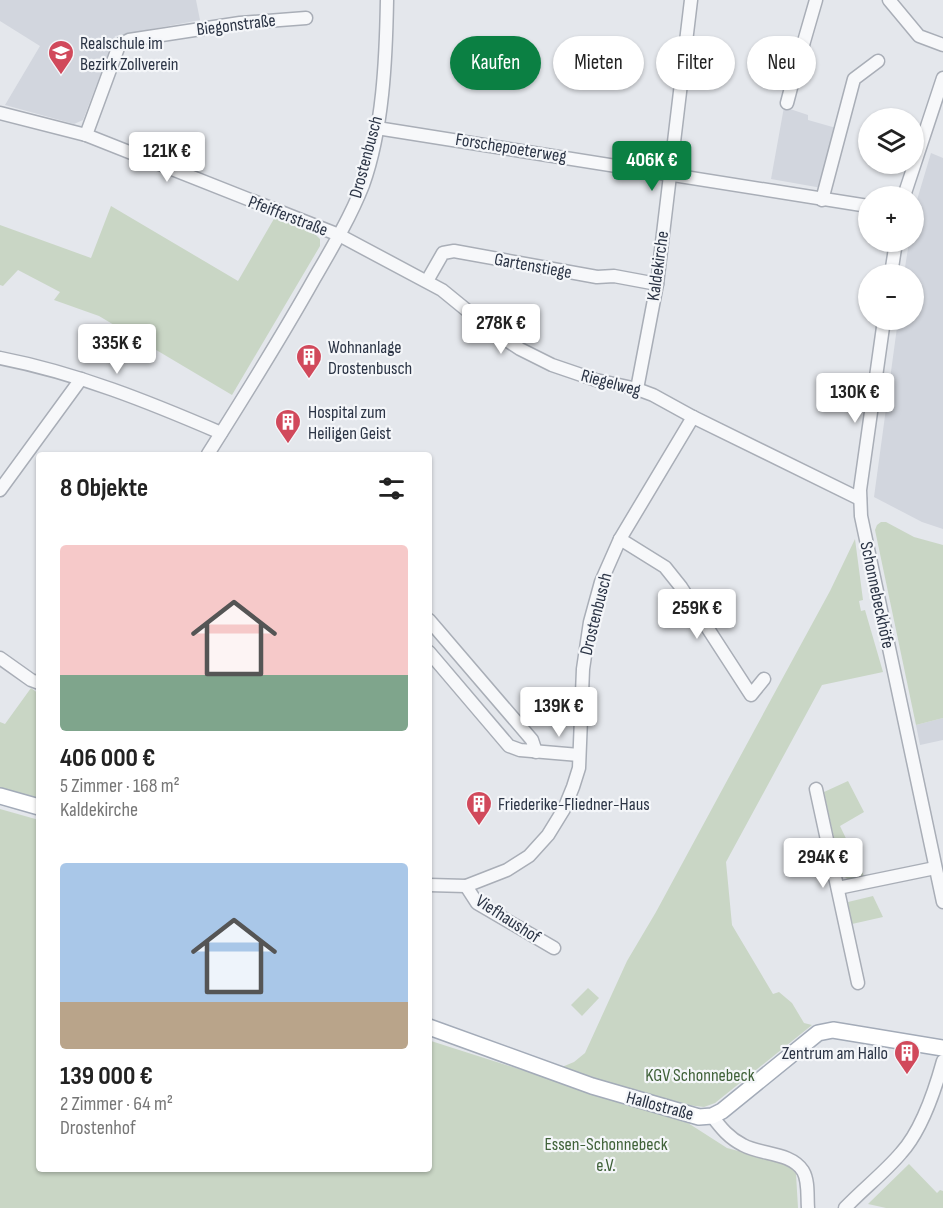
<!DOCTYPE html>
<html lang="de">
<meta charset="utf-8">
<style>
body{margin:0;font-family:"Sofia Sans Condensed",sans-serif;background:#f6f6f6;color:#222;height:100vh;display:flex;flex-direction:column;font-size:22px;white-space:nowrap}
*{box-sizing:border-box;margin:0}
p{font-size:20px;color:#767676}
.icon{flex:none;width:33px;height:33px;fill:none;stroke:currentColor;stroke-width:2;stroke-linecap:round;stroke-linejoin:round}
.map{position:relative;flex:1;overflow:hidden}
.sheet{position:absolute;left:36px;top:452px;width:396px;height:720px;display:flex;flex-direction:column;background:#fff;border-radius:6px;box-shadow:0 2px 4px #0004}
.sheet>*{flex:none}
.banner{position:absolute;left:450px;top:36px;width:402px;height:54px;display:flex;gap:12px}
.controls{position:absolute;left:858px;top:108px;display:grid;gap:12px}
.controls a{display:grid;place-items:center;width:66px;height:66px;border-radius:50%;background:#fff;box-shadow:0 2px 4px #0004;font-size:30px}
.price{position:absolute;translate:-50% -51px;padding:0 14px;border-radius:6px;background:#fff;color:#222;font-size:20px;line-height:39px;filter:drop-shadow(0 2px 3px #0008)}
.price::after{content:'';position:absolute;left:50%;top:36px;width:18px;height:14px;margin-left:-9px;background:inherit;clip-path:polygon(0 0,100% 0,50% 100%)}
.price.active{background:#0b8043;color:#fff}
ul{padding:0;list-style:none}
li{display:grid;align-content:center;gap:12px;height:318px;padding:0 24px}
li span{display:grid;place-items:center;height:186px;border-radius:6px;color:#555}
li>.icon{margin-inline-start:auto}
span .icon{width:108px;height:108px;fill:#fffc;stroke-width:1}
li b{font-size:26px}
h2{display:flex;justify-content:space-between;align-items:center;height:72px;padding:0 24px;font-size:26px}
.tag{padding:0 21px;border-radius:27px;background:#fff;box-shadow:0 2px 4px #0004;font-size:21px;line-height:54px}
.tag.active{background:#0b8043;color:#fff}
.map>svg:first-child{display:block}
.built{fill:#d2d6de}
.green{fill:#c9d6c5}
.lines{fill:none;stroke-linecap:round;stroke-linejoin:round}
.minor-casing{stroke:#a9aeb7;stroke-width:15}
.major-casing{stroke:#a3abb8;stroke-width:18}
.minor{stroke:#f7f8fa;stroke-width:12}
.major{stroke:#fff;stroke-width:15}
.labels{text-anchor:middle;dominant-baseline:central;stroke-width:4.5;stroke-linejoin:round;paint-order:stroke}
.street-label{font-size:18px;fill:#2b3445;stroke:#f4f6f9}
.poi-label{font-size:18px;fill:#2b3445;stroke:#f4f6f9;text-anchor:start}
.park-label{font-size:18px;fill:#3f6138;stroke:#f4f6f9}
</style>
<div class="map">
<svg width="943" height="1208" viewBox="0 0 943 1208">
<rect width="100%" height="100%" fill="#e4e7ec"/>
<!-- built -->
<g class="built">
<polygon points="0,0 196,0 200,20 115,36 83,120 74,124 5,105 40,46 0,21"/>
<polygon points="784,107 808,115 808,120 836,128 822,188 771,179"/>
<polygon points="931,153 943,158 943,529 922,522 874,497 898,320 914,320 914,274 904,274 909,242 914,242 914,210"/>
<polygon points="943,718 943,740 920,745 916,725"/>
</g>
<!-- green -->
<g class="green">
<polygon points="111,206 238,281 275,217 314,233 320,239 320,246 232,395 99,316 54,300 60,292 18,270 3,286 0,285 0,225 91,258"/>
<polygon points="881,522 886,522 914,537 943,545 943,718 916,725 875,530 877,525"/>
<polygon points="855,539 863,600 859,601 861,611 865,610 883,672 822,685 726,862 732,925 773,994 779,992 792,1003 804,1023 812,1025 715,1103 704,1107 687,1105 628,1089 562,1067 574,1062 585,1053 627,961 656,912 755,729 830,591"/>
<polygon points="31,688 39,694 39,799 0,788 0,722 5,724"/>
<polygon points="848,781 864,812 840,826 864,876 849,880 842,875 824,792"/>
<polygon points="0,809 39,820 39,1168 429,1168 429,1042 431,1041 688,1123 727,1148 788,1164 796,1174 798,1208 0,1208"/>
<polygon points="873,896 883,917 852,924 848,902"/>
<polygon points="588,988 599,998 582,1016 571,1005"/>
<polygon points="909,1164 937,1193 940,1190 943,1191 943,1208 886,1208 868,1204"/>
</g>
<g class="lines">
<defs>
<g id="minor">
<polyline points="889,0 919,36 943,45"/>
<polyline points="787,103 797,65 803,57 803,45 816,0"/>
<polyline points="0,113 86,135 339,235 442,290 491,330 520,349 552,365 596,380 637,389 653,395 693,417 860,499"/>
<polyline points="377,128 868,206"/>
<polyline points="86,135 118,48 121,44 129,40 240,23 306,18"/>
<polyline points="904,196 943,78"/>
<polyline points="822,200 854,79 878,61"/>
<polyline points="891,274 896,242"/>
<polyline points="427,281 443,253 454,251 597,277 614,276 657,284"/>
<polyline points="884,320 860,490 861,516 943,902"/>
<path d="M0,358c77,15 149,44 221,75"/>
<polyline points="637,389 657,284 691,0"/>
<path d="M208,454c36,-57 73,-116 106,-175 18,-31 36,-61 49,-94 20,-56 23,-126 24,-185"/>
<polyline points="0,490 81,379"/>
<polyline points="620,539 665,567 681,587 751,695 764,679"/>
<polyline points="429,620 532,740 536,752"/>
<polyline points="429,652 509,746 520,750 579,755"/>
<polyline points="0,658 31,680 39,683"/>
<polyline points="816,789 858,983"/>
<polyline points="429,885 466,886 507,870 529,856 548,835 564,809 573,787 579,768 583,669 590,622 601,582 620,539 693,417"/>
<polyline points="466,886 477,903 554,948"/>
<polyline points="838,888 935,868"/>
<path d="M712,1116c9,12 17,22 31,29 18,10 48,7 60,26 6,10 4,26 5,37"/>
<path d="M845,1208c18,-19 39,-35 56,-55 20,-22 34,-63 42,-92"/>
</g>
<g id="major">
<polyline points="0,796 39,807"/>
<polyline points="429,1027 592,1086 699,1117 712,1116 722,1111 818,1033 833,1030 943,1048"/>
</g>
</defs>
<!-- minor casing -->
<use href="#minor" class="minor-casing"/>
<!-- major casing -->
<use href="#major" class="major-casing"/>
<!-- minor -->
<use href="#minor" class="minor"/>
<!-- major -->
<use href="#major" class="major"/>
</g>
<!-- icons -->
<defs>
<symbol id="school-pin" viewBox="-11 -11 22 30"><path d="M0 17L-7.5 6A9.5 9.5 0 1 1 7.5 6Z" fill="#d1495b" stroke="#f4f6f9"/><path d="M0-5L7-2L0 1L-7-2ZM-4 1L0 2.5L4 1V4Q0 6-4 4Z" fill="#fff"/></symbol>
<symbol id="building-pin" viewBox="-11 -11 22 30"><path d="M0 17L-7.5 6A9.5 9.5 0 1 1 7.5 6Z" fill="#d1495b" stroke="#f4f6f9"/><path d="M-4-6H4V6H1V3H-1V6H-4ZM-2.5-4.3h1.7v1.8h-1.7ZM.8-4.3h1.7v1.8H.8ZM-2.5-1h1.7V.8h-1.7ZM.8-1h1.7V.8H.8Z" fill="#fff"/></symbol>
</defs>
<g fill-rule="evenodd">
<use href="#school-pin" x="46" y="38" width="30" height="40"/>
<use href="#building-pin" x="294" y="342" width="30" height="40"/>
<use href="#building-pin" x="273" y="407" width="30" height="40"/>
<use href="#building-pin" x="464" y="789" width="30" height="40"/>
<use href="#building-pin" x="892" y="1038" width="30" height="40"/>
</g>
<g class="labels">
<!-- street labels -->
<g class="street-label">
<text transform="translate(236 25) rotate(-7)">Biegonstraße</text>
<text transform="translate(511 148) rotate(9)">Forschepoeterweg</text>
<text transform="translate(366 157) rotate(-75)">Drostenbusch</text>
<text transform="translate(288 216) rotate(21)">Pfeifferstraße</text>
<text transform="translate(533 266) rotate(10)">Gartenstiege</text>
<text transform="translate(658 266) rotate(-82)">Kaldekirche</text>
<text transform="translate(611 383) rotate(15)">Riegelweg</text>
<text transform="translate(877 595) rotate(78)">Schonnebeckhöfe</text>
<text transform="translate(596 614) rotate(-76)">Drostenbusch</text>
<text transform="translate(508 919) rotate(33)">Viefhaushof</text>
<text transform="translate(660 1106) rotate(15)">Hallostraße</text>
</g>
<!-- poi labels -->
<g class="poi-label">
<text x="80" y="43">Realschule im<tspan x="80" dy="21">Bezirk Zollverein</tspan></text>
<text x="328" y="347">Wohnanlage<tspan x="328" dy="21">Drostenbusch</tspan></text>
<text x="308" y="412">Hospital zum<tspan x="308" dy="21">Heiligen Geist</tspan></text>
<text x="498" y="804">Friederike-Fliedner-Haus</text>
<text x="888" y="1053" text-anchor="end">Zentrum am Hallo</text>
</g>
<!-- park labels -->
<g class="park-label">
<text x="700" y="1075">KGV Schonnebeck</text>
<text x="606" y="1144">Essen-Schonnebeck<tspan x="606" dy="21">e.V.</tspan></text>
</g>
</g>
</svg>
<div class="controls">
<a><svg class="icon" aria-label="layers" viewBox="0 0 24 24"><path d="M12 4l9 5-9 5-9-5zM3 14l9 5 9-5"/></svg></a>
<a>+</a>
<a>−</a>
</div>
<b class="price" style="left:167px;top:183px">121K €</b>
<b class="price active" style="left:652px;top:192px">406K €</b>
<b class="price" style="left:501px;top:355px">278K €</b>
<b class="price" style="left:117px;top:375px">335K €</b>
<b class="price" style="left:855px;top:424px">130K €</b>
<b class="price" style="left:697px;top:640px">259K €</b>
<b class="price" style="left:559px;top:738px">139K €</b>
<b class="price" style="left:823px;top:889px">294K €</b>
<div class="banner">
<a class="tag active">Kaufen</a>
<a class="tag">Mieten</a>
<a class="tag">Filter</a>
<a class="tag">Neu</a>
</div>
<section class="sheet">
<h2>8 Objekte<svg class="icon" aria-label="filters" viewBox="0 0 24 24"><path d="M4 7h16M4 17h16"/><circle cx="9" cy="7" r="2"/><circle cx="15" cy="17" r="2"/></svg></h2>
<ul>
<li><span style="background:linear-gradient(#f6c9c9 70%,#7fa58c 0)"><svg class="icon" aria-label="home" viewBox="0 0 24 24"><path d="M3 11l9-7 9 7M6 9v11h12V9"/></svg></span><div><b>406 000 €</b><p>5 Zimmer · 168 m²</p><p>Kaldekirche</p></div></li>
<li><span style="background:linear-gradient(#a9c7e8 75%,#b9a48a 0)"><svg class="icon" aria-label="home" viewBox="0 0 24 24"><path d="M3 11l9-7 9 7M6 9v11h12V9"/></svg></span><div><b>139 000 €</b><p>2 Zimmer · 64 m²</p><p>Drostenhof</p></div></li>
</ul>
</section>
</div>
